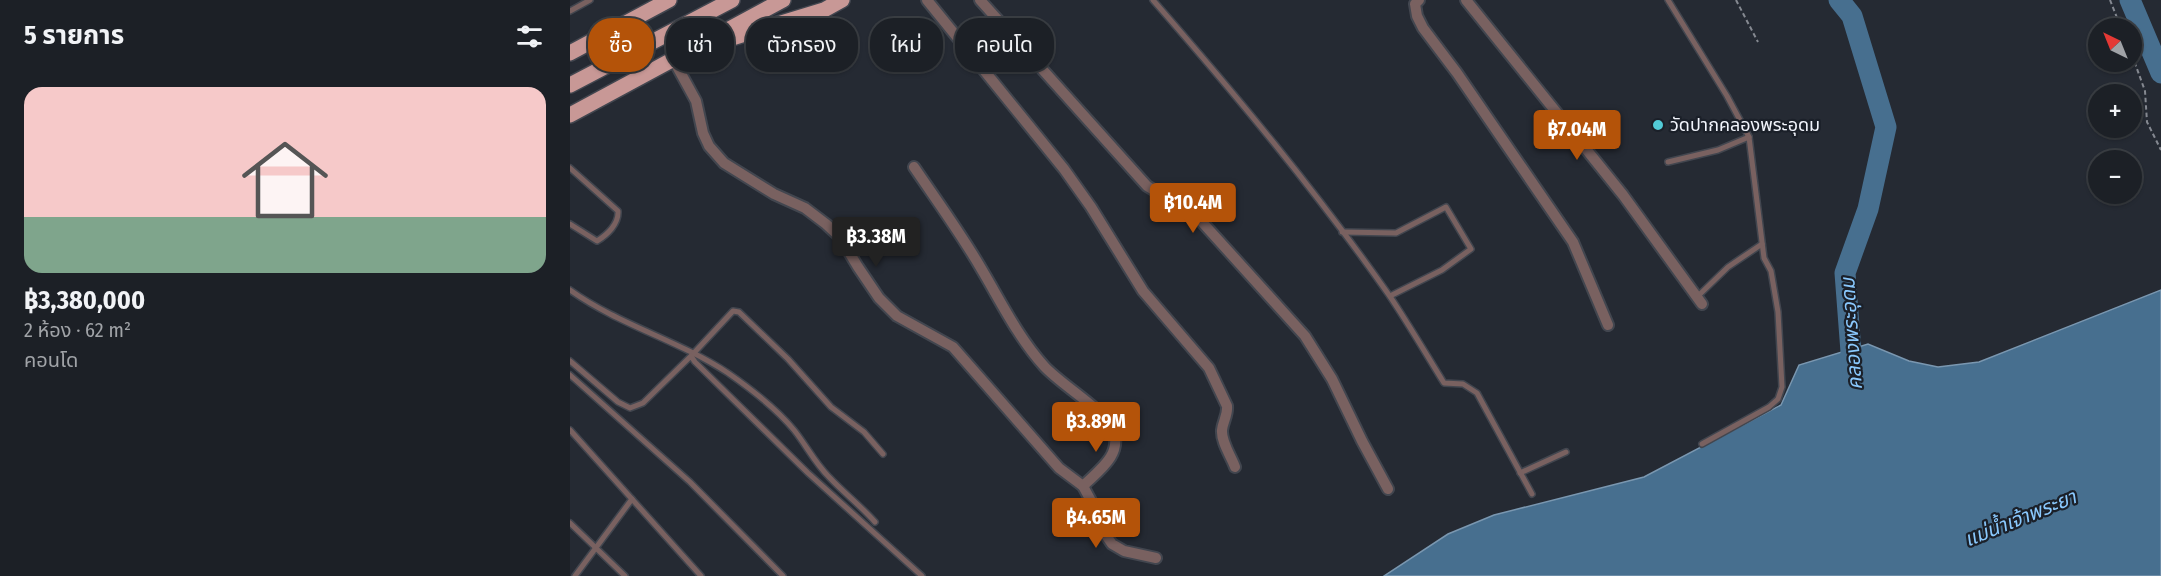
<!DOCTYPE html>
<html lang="th">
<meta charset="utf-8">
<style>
body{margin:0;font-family:"Fira Sans Condensed","Noto Sans Thai",sans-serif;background:#25282e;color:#f1f3f6;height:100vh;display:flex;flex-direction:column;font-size:22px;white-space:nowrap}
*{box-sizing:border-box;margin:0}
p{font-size:20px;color:#a0a3a7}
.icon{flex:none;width:33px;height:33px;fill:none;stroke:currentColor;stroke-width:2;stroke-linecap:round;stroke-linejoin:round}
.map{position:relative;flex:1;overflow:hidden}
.sheet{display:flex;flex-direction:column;background:#1c2026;width:570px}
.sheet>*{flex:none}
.hud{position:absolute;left:18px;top:18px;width:570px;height:54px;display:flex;gap:12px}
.needle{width:39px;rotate:317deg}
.fabs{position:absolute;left:1518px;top:18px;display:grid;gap:12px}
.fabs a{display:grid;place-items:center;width:54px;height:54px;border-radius:50%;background:#1c2026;box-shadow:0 2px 4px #0004,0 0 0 2px #3a3e43;font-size:30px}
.price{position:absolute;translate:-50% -51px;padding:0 14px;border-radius:6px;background:#b45309;color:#fff;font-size:20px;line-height:39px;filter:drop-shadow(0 2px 3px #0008)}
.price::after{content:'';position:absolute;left:50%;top:36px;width:18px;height:14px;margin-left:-9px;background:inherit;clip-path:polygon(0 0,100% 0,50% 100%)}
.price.current{background:#222;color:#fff}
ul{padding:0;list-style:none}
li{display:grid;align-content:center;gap:12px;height:318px;padding:0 24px}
li span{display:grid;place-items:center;height:186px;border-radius:18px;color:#555}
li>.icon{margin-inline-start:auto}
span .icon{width:108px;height:108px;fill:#fffc;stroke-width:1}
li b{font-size:26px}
h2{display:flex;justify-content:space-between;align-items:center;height:72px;padding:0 24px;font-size:26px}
.chip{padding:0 21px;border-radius:24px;background:#1c2026;box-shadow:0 2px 4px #0004,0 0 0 2px #3a3e43;font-size:21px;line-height:54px}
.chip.current{background:#b45309;color:#fff}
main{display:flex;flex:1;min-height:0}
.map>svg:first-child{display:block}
.water{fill:#476f8f;stroke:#7a97b0;stroke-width:1.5}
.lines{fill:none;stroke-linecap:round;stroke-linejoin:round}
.river{stroke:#476f8f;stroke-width:21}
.lane-casing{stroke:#42464f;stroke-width:8}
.street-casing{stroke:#42464f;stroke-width:14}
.primary-casing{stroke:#42464f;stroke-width:18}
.path{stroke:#858991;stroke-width:2;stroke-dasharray:4.5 3;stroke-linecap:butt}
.lane{stroke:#796160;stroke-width:5}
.street{stroke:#796160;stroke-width:10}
.primary{stroke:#c89896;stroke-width:15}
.poi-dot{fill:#52cbd7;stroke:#1b2029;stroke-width:2}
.labels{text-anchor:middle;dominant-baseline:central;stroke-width:4.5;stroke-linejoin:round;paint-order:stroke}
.poi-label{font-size:18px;fill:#f2f5fc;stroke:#1b2029;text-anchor:start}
.water-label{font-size:20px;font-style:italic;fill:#8ac9fe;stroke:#1b2029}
</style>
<main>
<section class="sheet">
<h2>5 รายการ<svg class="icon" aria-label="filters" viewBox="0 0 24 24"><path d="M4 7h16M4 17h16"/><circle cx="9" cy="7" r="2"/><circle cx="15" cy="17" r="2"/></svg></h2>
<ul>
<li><span style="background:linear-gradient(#f6c9c9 70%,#7fa58c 0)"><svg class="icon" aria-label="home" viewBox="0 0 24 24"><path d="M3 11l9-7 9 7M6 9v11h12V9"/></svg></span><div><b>฿3,380,000</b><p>2 ห้อง · 62 m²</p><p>คอนโด</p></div></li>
</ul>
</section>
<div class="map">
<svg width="1591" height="576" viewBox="0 0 1591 576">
<rect width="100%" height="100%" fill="#252a33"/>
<!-- water -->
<polygon class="water" points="1591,290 1591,576 814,576 878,534 924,515 1074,477 1211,405 1229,365 1298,344 1339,361 1368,367 1409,362"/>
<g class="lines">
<!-- river -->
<g class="river">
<polyline points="1269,0 1282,16 1316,127 1298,209 1275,273 1283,378"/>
<polyline points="1560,0 1591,73"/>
</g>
<defs>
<g id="lane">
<path d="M583,0c83,95 163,191 236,295 19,28 37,59 55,88l19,1 14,9 55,101"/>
<polyline points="1098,0 1157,96 1179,137 1194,258 1201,271 1208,312 1212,387 1208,399 1199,407 1132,444"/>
<polyline points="0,11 20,0"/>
<polyline points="1098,162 1148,150 1179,137"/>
<path d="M0,168l48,43c1,13 -11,24 -21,30l-27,-17"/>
<polyline points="772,232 826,233 876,207 901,249 872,270 820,296"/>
<path d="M0,290c49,35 108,50 158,83 23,16 48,35 66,57 12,15 21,33 35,47 15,16 32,29 46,45"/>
<polyline points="1127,297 1158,267 1192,244"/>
<polyline points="122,355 163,311 169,312 218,359 261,407 294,432 313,454"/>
<polyline points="0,361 48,402 60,408 73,403 121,356 125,362 238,473 352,576"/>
<polyline points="0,375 120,482 213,576"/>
<polyline points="0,430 131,576"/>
<polyline points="950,473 996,452"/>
<polyline points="0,523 55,576"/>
<polyline points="5,576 62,499"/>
</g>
<g id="street">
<path d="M357,0l137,169 27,38 52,84 66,77 18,38c1,9 -4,15 -5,24 -1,12 9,26 13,37"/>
<polyline points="410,0 577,186 592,195 613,201 735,336 762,379 792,441 818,489"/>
<polyline points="849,0 845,4 847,16 853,28 887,73 1003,242 1038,325"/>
<polyline points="896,0 1053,195 1132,304"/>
<polyline points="103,59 126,101 133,133 139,146 154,163 204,194 235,208 256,224 270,237 288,267 309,298 327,316 383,347 489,468 513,486 527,512 533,531 542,544 554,551 586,558"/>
<path d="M344,167c23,34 48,68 68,103 19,32 36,67 62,96 17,19 61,44 69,64 10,25 -15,41 -30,56"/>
</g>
<g id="primary">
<polyline points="150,39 162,38 254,10 272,0"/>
<polyline points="0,53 99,0"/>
<polyline points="0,85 162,0"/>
<polyline points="0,115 213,0"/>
</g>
</defs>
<!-- lane casing -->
<use href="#lane" class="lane-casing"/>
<!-- street casing -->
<use href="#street" class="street-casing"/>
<!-- primary casing -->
<use href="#primary" class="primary-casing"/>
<!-- path -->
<g class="path">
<polyline points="1166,0 1188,42"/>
<polyline points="1540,0 1551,28"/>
<polyline points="1562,55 1575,91 1577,122 1591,150"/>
</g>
<!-- lane -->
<use href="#lane" class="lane"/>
<!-- street -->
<use href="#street" class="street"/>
<!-- primary -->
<use href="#primary" class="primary"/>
</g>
<!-- markers -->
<circle class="poi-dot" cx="1088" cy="125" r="6"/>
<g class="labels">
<!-- poi labels -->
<g class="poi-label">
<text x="1100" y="125">วัดปากคลองพระอุดม</text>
</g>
<!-- water labels -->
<g class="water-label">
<text transform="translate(1281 334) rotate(-94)">คลองพระอุดม</text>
<text transform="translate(1450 518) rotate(-22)">แม่น้ำเจ้าพระยา</text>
</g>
</g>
</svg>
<div class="fabs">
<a><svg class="needle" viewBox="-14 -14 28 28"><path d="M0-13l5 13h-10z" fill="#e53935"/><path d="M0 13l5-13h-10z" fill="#a0a3a7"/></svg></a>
<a>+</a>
<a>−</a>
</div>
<b class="price" style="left:1007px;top:161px">฿7.04M</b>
<b class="price" style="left:623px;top:234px">฿10.4M</b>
<b class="price current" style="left:306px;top:268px">฿3.38M</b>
<b class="price" style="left:526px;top:453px">฿3.89M</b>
<b class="price" style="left:526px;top:549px">฿4.65M</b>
<div class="hud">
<a class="chip current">ซื้อ</a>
<a class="chip">เช่า</a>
<a class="chip">ตัวกรอง</a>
<a class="chip">ใหม่</a>
<a class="chip">คอนโด</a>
</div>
</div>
</main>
